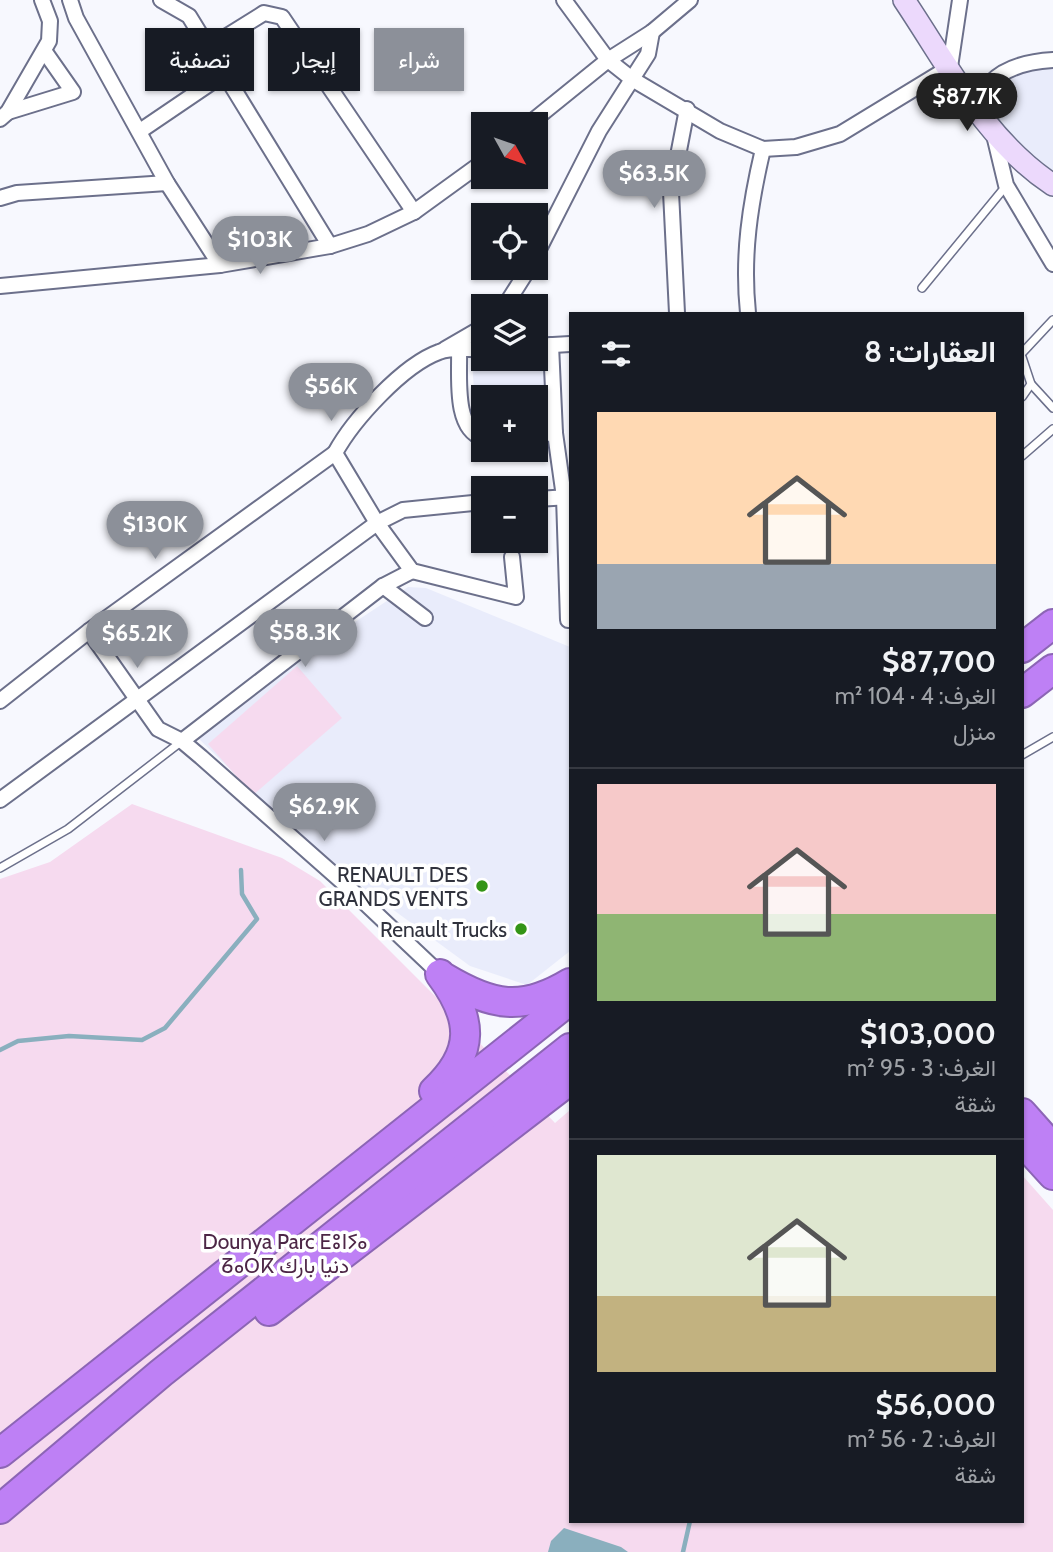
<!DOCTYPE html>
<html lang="ar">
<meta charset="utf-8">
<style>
body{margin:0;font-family:Cabin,Vazirmatn,"Noto Sans Tifinagh",sans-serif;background:#242831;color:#f1f3f6;direction:rtl;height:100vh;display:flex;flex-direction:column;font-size:26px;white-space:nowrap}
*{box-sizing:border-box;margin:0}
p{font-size:23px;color:#9ea1a6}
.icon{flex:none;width:38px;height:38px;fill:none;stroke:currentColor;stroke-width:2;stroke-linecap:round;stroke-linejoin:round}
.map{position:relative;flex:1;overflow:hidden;direction:ltr}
.sheet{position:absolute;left:569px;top:312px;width:455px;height:1211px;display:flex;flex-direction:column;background:#171b24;border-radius:0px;box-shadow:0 2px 5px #0004;direction:rtl}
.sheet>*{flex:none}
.hud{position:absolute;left:21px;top:28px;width:443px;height:63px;direction:rtl;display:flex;gap:14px}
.needle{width:46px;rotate:130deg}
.buttons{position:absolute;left:471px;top:112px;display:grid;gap:14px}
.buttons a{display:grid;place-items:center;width:77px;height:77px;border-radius:0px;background:#171b24;box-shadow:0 2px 5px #0004;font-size:35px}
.price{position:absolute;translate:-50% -60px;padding:0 16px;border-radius:24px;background:#8c9099;color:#fff;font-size:23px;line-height:46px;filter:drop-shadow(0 2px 4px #0008)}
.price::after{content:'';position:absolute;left:50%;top:42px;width:21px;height:16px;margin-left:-10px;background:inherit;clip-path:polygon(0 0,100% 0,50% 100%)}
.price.active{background:#222;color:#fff}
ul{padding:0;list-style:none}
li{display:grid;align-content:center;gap:14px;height:371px;padding:0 28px}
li+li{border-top:2px solid #363941}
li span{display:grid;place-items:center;height:217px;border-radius:0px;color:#555}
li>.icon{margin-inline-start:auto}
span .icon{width:126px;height:126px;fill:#fffc;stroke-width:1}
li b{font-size:30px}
h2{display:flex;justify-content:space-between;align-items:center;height:84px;padding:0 28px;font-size:30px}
.chip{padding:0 24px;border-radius:0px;background:#171b24;box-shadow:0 2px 5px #0004;font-size:24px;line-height:63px}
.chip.active{background:#8c9099;color:#fff}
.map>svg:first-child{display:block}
.built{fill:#e9ecfb}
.green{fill:#f6daef}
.water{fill:#8aafbe}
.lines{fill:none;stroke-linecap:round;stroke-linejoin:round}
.stream{stroke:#8aafbe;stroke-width:4.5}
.lane-casing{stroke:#6c708b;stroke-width:10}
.street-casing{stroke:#6c708b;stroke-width:18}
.secondary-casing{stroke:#6c708b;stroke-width:24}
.highway-casing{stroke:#8c65b5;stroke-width:32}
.lane{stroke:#fff;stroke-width:7}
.street{stroke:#fff;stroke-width:14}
.secondary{stroke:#ecd9fc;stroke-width:21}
.highway{stroke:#be80f5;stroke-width:28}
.poi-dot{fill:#349516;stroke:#fff;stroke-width:2.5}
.labels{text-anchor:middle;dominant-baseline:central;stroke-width:7;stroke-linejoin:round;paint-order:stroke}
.poi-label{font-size:21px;fill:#30323d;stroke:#fff;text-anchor:end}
.park-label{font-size:21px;fill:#4d2646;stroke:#fff}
</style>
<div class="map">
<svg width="1053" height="1552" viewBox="0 0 1053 1552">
<rect width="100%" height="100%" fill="#f7f8fe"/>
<!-- built -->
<g class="built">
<polygon points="1050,56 1053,63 1053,179 1025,158 973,88"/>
<polygon points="549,354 551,424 536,425 536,397 483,397 483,428 476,429 472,357 536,359 536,355"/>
<polygon points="408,587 426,588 570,647 570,951 527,985 470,966 317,854 196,736 299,659"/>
</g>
<!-- green -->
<g class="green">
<polygon points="297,666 342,718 253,795 208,744"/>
<polygon points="132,804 282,858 320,881 440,1001 555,1123 570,1110 570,1521 1022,1521 1022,1175 1053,1210 1053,1552 0,1552 0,879 50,862"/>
</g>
<!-- water -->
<polygon class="water" points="564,1528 621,1547 628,1552 548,1552 551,1541"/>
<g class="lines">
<!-- stream -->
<g class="stream">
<polyline points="0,1050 18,1041 69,1036 142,1040 165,1028 257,919 242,894 241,870"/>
<polyline points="683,1552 690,1521"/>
</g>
<defs>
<g id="lane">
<polyline points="922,288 1006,186"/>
<polyline points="1022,353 1053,320"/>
<polyline points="1022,357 1031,384 1022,397"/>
<polyline points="1031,384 1053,408"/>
<polyline points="1022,456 1053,429"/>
<polyline points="1022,755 1053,737"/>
<polyline points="0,868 68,829 182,741"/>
</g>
<g id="street">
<polyline points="70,0 76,18 167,183 220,265"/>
<polyline points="161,0 189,16 330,246"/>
<polyline points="564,0 608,60 632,79 720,131 763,149 796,147 840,134 950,67 960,0"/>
<polyline points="208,48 264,13 282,17 414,212"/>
<path d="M977,111c7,-38 42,-49 76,-51"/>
<polyline points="8,112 73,92 45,52"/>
<polyline points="0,119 8,112 49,41 50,21 42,0"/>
<polyline points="529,124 608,60 652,32 690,0"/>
<polyline points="140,131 224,74"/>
<polyline points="994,135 1006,185 1053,264"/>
<polyline points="0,198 17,193 167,183"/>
<polyline points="536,255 599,131 648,54 652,32"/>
<polyline points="0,286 220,265 330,246 368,234 414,212 483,162"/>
<polyline points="505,306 529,268"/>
<polyline points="677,313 671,192 687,109"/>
<path d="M748,313c-6,-57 2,-109 15,-164"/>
<polyline points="551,345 555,433 564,497 568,620 570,620"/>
<polyline points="536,346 570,344"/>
<polyline points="445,349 483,327"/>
<path d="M483,349c-13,1 -32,-2 -44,3 -36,13 -86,68 -104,101l42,70 35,48 104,26 -4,-40"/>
<path d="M459,350c1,25 -6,79 24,88"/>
<polyline points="536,435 555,433"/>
<polyline points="536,499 570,497"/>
<polyline points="383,586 425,618"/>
<polyline points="89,631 158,729 182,741 201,757 348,887 440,974"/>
<polyline points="0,701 89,631 335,453"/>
<polyline points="182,741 383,586 412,571"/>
<polyline points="0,800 377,523 403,510 483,502"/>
</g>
<path id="secondary" d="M904,0c45,67 81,140 149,185"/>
<g id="highway">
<polyline points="1022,648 1053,624"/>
<polyline points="1022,693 1053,669"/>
<path d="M445,978c47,28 77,34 125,5"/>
<path d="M434,1091c42,-39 39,-73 6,-117"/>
<polyline points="1022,1113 1053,1148"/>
<polyline points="1022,1141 1053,1175"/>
<polyline points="269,1311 570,1080"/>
<polyline points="0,1453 570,1000"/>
<polyline points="0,1509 161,1373 570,1048"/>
</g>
</defs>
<!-- lane casing -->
<use href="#lane" class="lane-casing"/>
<!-- street casing -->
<use href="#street" class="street-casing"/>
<!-- secondary casing -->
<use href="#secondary" class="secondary-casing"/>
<!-- highway casing -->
<use href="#highway" class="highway-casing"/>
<!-- lane -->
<use href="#lane" class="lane"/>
<!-- street -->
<use href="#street" class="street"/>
<!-- secondary -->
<use href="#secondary" class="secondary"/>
<!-- highway -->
<use href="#highway" class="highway"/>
</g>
<!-- markers -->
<g class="poi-dot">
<circle cx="482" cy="886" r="7"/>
<circle cx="521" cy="929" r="7"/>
</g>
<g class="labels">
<!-- poi labels -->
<g class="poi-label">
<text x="468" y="874">RENAULT DES<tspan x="468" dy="24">GRANDS VENTS</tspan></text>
<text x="507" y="929">Renault Trucks</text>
</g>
<!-- park labels -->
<g class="park-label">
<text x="285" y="1241">Dounya Parc ⴹⵓⵏⵢⴰ<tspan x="285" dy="24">ⵒⴰⵔⴽ دنيا بارك</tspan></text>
</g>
</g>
</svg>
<div class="buttons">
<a><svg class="needle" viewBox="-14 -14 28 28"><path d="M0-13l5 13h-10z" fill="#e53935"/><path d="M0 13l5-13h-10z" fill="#9ea1a6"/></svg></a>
<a><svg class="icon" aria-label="locate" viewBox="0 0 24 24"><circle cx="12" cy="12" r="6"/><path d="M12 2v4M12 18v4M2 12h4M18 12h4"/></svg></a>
<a><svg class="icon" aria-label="layers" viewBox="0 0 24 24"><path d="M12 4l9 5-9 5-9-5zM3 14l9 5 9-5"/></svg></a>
<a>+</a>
<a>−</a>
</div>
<b class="price active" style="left:967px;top:133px">$87.7K</b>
<b class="price" style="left:654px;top:210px">$63.5K</b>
<b class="price" style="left:260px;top:276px">$103K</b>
<b class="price" style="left:331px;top:423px">$56K</b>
<b class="price" style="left:155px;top:561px">$130K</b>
<b class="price" style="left:305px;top:669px">$58.3K</b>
<b class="price" style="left:137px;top:670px">$65.2K</b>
<b class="price" style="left:324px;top:843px">$62.9K</b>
<div class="hud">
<a class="chip active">شراء</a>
<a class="chip">إيجار</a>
<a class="chip">تصفية</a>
</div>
<section class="sheet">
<h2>العقارات: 8<svg class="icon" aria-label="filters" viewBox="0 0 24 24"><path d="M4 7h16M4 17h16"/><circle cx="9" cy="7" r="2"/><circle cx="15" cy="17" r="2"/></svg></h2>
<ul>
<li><span style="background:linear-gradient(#ffd9b3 70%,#9aa5b1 0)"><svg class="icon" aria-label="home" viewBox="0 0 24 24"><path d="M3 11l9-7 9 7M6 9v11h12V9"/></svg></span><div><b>$87,700</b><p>الغرف: 4 · 104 m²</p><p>منزل</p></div></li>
<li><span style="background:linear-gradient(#f6c9c9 60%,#8fb573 0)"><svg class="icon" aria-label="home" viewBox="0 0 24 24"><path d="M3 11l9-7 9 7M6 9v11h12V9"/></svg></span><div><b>$103,000</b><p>الغرف: 3 · 95 m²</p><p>شقة</p></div></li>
<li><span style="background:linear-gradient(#dfe7d0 65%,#c2b280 0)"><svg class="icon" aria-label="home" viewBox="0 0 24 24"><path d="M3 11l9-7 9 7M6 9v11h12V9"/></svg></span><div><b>$56,000</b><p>الغرف: 2 · 56 m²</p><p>شقة</p></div></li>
</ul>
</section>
</div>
